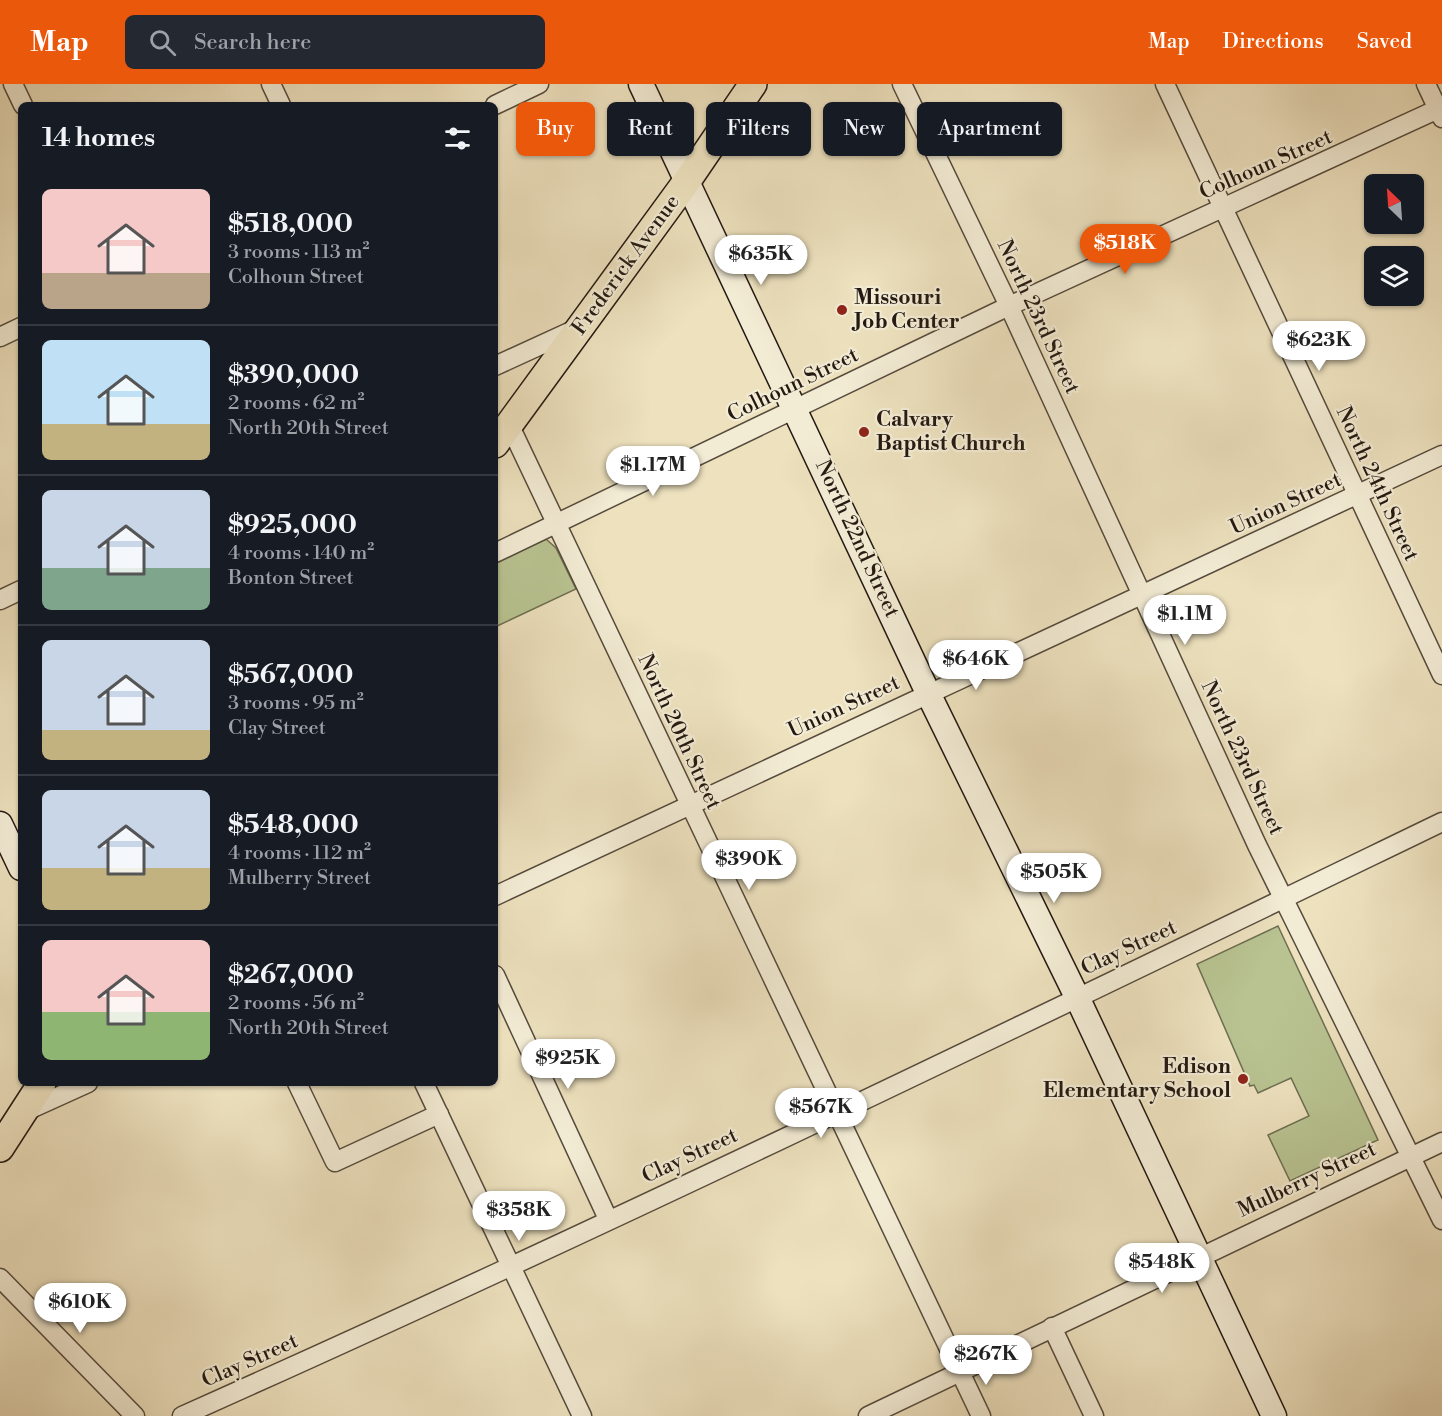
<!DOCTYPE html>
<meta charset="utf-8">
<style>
body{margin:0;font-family:"Libre Bodoni",serif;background:#242831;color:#f1f3f6;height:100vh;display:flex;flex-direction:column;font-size:22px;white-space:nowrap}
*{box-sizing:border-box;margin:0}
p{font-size:20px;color:#9ea1a6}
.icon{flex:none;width:33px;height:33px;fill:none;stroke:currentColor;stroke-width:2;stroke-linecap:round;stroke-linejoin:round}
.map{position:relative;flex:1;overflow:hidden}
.side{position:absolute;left:18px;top:18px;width:480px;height:984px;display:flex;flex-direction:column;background:#171b24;border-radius:9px;box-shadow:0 2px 4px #0004}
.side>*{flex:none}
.banner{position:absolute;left:516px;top:18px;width:570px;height:54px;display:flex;gap:12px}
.needle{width:39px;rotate:335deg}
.fabs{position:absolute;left:1364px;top:90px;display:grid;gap:12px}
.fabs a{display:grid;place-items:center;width:60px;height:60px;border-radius:9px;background:#171b24;box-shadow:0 2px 4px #0004;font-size:30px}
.price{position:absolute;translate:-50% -51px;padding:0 14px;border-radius:21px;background:#fff;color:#222;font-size:20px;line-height:39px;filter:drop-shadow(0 2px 3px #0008)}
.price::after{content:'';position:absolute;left:50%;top:36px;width:18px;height:14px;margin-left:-9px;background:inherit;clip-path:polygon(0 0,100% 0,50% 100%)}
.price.selected{background:#ea580c;color:#fff}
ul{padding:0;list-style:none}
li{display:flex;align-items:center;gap:18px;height:150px;padding:0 24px}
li+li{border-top:2px solid #363941}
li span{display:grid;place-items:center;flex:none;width:168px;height:120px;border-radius:9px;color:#555}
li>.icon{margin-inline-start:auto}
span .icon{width:72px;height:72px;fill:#fffc;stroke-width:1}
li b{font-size:26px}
h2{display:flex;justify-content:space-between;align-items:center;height:72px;padding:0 24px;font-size:26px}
.chip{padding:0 21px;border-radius:9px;background:#171b24;box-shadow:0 2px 4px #0004;font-size:21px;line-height:54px}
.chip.selected{background:#ea580c;color:#fff}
header{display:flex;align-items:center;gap:36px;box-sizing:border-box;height:84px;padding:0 30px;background:#ea580c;color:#fff}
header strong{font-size:28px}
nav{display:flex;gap:33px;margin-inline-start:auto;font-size:21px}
.search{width:420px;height:54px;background:#242831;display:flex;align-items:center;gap:15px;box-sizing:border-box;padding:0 21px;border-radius:9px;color:#9ea1a6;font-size:22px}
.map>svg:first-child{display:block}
.green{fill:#b8c391;stroke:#6e6e52;stroke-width:1.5}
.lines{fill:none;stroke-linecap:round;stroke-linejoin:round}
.street-casing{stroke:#564b3d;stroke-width:21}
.secondary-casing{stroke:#241912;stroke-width:27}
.primary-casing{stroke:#241912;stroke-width:30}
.street{stroke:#f3ecd5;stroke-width:18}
.secondary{stroke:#f3ecd5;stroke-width:24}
.primary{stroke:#ede1be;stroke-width:27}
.poi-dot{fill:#8f2418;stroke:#f3ecd5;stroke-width:2}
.labels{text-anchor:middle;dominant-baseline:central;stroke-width:4.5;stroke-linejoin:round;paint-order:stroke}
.street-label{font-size:21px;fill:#241912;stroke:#f3ecd5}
.poi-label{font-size:21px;font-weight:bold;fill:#241912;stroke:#f3ecd5;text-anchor:start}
</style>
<header>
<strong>Map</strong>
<div class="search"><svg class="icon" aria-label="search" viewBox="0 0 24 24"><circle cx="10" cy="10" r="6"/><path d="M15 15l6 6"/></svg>Search here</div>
<nav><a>Map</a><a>Directions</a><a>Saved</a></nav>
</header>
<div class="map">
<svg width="1442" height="1332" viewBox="0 0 1442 1332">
<rect width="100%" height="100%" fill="#ede1be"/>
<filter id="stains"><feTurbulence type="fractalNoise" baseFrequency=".00333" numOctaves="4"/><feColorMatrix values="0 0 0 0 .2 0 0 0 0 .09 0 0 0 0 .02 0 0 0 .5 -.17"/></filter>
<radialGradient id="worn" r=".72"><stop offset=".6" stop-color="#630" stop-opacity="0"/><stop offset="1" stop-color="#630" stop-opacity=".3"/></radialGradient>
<!-- green -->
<g class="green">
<polygon points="546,455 556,464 576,505 495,543 495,479"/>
<polygon points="1278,842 1378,1056 1290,1097 1268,1051 1309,1032 1291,994 1258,1009 1254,1001 1250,1002 1197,880"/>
</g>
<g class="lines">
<defs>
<g id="street">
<polyline points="13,0 23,21"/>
<polyline points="271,0 281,21"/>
<polyline points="902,0 1009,222 1257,761 1442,1136"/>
<polyline points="1165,0 1442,591"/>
<polyline points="1426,0 1442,34"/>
<polyline points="495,21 539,0"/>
<polyline points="0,253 21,243"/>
<polyline points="495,282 578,244"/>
<polyline points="509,340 981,1332"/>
<polyline points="495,469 1009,222 1438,25"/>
<polyline points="0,516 21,506"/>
<polyline points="495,812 1442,371"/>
<polyline points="495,891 608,1135"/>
<polyline points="297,999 335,1078 439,1030"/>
<polyline points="424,999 582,1332"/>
<polyline points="24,1028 88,999"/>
<polyline points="0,1194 135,1332"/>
<polyline points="1052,1243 1094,1332"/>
<path d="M182,1332c424,-189 842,-392 1260,-594"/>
<polyline points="868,1332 1442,1058"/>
</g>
<g id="secondary">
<polyline points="641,0 928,609 1077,913 1274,1332"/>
<polyline points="0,740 21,784"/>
</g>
<g id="primary">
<polyline points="495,360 687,97 753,0"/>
<polyline points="0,1064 42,999"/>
</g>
</defs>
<!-- street casing -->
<use href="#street" class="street-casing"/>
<!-- secondary casing -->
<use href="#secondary" class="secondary-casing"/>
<!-- primary casing -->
<use href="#primary" class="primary-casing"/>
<!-- street -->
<use href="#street" class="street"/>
<!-- secondary -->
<use href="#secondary" class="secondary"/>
<!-- primary -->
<use href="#primary" class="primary"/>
</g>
<!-- markers -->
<g class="poi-dot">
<circle cx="842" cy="226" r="6"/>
<circle cx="864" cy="348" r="6"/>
<circle cx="1243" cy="995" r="6"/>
</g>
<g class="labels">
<!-- street labels -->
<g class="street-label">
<text transform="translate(1266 81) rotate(-24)">Colhoun Street</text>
<text transform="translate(626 181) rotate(-54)">Frederick Avenue</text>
<text transform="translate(1038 233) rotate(65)">North 23rd Street</text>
<text transform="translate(793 301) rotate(-26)">Colhoun Street</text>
<text transform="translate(1377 400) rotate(65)">North 24th Street</text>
<text transform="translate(1286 420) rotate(-25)">Union Street</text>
<text transform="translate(857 455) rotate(65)">North 22nd Street</text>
<text transform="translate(844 623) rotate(-25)">Union Street</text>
<text transform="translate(679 648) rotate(65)">North 20th Street</text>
<text transform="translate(1242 674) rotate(65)">North 23rd Street</text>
<text transform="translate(1129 864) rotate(-25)">Clay Street</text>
<text transform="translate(690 1072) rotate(-25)">Clay Street</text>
<text transform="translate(1307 1096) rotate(-25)">Mulberry Street</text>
<text transform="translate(250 1277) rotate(-24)">Clay Street</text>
</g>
<!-- poi labels -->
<g class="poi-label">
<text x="854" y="214">Missouri<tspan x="854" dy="24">Job Center</tspan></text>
<text x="876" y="336">Calvary<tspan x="876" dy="24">Baptist Church</tspan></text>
<text x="1231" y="983" text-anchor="end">Edison<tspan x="1231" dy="24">Elementary School</tspan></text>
</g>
</g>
<rect width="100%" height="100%" filter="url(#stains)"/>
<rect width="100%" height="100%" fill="url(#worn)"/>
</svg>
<div class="fabs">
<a><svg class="needle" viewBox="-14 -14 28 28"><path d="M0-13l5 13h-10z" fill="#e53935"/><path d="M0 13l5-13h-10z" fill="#9ea1a6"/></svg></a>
<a><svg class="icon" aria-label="layers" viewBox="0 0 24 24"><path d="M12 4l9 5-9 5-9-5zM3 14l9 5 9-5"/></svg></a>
</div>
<b class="price selected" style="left:1125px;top:191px">$518K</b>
<b class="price" style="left:761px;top:202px">$635K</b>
<b class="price" style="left:1319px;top:288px">$623K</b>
<b class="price" style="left:653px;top:413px">$1.17M</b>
<b class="price" style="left:1185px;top:562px">$1.1M</b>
<b class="price" style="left:976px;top:607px">$646K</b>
<b class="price" style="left:749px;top:807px">$390K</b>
<b class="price" style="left:1054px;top:820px">$505K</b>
<b class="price" style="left:568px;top:1006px">$925K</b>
<b class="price" style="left:821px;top:1055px">$567K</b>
<b class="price" style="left:519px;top:1158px">$358K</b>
<b class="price" style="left:1162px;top:1210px">$548K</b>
<b class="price" style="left:80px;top:1250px">$610K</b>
<b class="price" style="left:986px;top:1302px">$267K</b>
<div class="banner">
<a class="chip selected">Buy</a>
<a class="chip">Rent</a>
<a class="chip">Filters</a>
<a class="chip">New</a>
<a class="chip">Apartment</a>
</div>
<section class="side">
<h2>14 homes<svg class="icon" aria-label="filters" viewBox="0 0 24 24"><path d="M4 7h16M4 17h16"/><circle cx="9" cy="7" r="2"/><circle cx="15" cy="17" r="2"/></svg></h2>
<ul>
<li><span style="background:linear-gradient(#f6c9c9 70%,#b9a48a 0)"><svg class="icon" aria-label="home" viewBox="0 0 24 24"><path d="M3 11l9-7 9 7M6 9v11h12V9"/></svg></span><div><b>$518,000</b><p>3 rooms · 113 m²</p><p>Colhoun Street</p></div></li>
<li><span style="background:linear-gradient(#bfe0f5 70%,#c2b280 0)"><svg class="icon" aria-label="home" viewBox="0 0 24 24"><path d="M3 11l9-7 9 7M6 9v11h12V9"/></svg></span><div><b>$390,000</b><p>2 rooms · 62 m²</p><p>North 20th Street</p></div></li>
<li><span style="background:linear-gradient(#c9d6e8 65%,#7fa58c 0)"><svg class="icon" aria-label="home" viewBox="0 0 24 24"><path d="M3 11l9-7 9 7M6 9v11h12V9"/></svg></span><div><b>$925,000</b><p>4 rooms · 140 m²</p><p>Bonton Street</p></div></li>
<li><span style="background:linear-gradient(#c9d6e8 75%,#c2b280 0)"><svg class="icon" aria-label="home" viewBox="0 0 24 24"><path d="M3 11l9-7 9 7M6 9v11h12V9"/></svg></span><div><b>$567,000</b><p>3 rooms · 95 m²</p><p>Clay Street</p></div></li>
<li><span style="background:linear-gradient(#c9d6e8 65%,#c2b280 0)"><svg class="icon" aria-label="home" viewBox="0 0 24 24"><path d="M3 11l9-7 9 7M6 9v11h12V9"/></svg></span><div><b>$548,000</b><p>4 rooms · 112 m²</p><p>Mulberry Street</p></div></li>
<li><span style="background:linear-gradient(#f6c9c9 60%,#8fb573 0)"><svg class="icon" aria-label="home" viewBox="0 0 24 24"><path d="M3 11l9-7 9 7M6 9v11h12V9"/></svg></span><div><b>$267,000</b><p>2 rooms · 56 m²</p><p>North 20th Street</p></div></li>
</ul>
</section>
</div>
